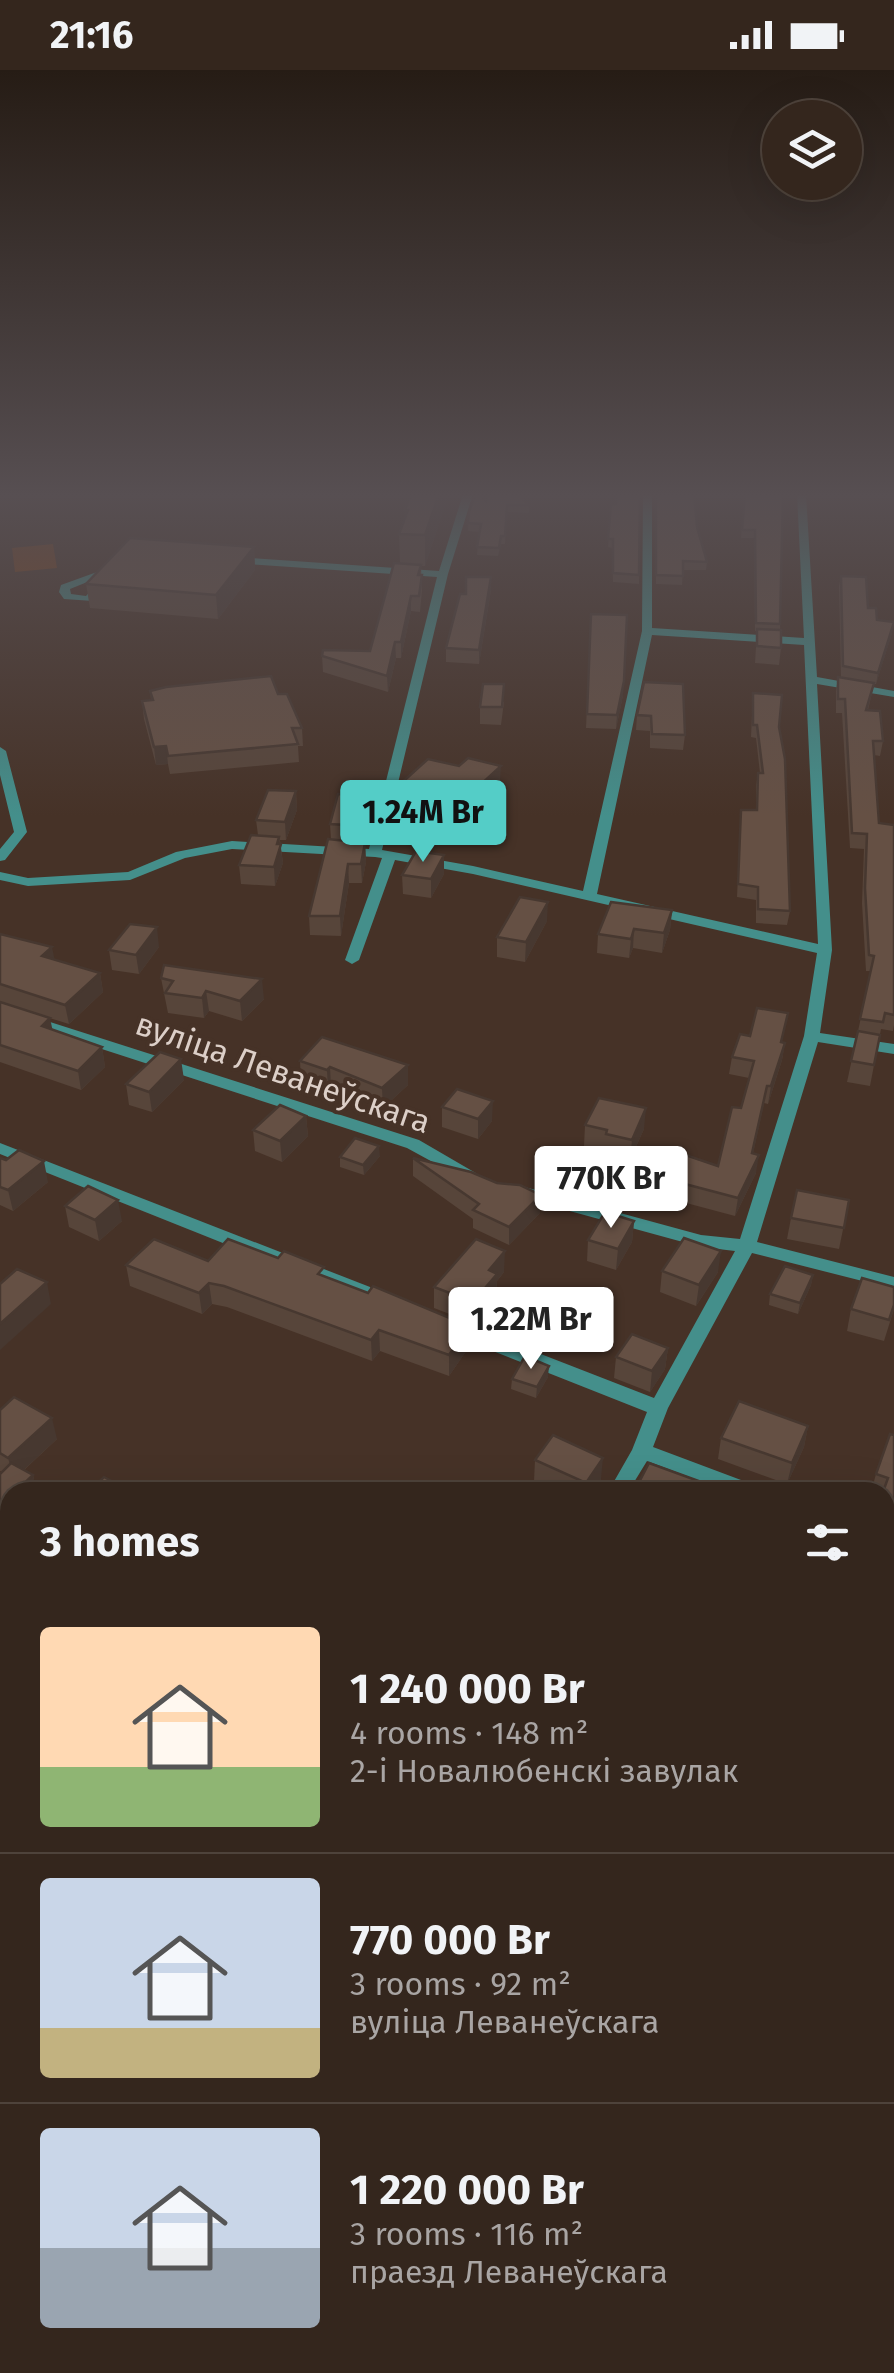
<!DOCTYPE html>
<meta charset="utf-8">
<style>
body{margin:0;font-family:"Fira Sans",sans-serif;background:#3f322a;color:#f1f3f6;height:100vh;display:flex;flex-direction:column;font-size:38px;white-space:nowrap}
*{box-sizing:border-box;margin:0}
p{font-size:32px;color:#a9a5a4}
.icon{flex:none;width:55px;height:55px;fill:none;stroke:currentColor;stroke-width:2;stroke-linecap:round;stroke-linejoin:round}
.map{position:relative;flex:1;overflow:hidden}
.side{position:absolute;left:0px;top:1412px;width:895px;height:892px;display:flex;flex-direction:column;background:#34261d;border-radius:30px 30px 0 0;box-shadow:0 10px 40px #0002,0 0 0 2px #4e433b}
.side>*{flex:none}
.controls{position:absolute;left:762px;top:30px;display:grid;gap:20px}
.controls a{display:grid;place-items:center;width:100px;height:100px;border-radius:50%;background:#34261d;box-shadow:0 10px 40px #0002,0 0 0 2px #4e433b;font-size:50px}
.price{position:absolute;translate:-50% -85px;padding:0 22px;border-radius:10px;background:#fff;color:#222;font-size:32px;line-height:65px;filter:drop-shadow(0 2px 5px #0008)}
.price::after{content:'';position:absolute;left:50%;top:60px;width:30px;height:22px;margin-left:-15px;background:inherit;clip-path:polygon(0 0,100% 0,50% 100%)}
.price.active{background:#54cdc7;color:#111}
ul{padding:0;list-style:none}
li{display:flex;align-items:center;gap:30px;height:250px;padding:0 40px}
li+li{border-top:2px solid #4e433b}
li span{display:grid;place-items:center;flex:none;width:280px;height:200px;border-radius:10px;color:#555}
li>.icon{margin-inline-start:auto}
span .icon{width:120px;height:120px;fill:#fffc;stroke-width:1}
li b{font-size:42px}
h2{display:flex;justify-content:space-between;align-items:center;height:120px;padding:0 40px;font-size:42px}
.status{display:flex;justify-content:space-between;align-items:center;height:70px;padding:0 50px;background:#34261d;direction:ltr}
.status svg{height:28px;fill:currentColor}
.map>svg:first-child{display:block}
.green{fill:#7c3f16}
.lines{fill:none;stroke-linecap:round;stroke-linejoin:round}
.minor{fill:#448f8b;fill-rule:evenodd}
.wall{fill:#57453a}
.shaded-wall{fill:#473830}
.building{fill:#655044;stroke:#473830;stroke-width:2.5}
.labels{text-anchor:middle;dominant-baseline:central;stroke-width:8;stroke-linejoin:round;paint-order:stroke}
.street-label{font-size:32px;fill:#dccfc8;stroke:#463227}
</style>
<div class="status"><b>21:16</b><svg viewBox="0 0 49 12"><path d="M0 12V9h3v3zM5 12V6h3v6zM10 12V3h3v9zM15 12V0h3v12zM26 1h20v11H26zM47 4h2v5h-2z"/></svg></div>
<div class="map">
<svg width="894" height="2303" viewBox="0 0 894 2303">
<rect width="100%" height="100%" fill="#463227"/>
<!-- green -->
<g class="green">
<polygon points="53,474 57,498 15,502 12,478"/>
<polygon points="0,1952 10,1964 10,2067 0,2077"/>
</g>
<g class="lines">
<!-- minor -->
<g class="minor">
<path d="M463,424h10l-25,80 -66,276 91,16 110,25 59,-260 1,-137h9v134l152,10 -7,-144h9l11,183 77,14v6l-77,-13 15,266 -12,83 74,11v10l-76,-12 -61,200 137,35v12l-142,-36 -84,155 -15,39 104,39 3,6h-31l-82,-31 -19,31h-20l24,-42 15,-38 -205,-81 -2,-5 2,-5h14l198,77 81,-147 -34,-4 -186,-51 -3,-4 9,-6 180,49 39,4 64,-203 13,-83 -344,-79 -78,-14 -36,100 -7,4 -7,-4 37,-102 -7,-1 -143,-8 -47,9 -55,22 -102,6 -28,-6v-8l28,6 100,-6 48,-20 56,-11 137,8 68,-272 -203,-14 -5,-3 5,-3 205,14zM652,565l152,10 14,299 -221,-50z"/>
<polygon points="108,498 117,500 70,519 71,524 86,526 98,512 106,512 107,514 93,531 64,529 59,522 61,515"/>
<polygon points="0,677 6,681 27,762 5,790 0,791 0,779 14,762 0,705"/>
<polygon points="0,936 419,1070 486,1109 477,1115 471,1113 407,1078 0,946"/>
<polygon points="0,1073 370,1217 373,1222 370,1227 358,1227 0,1084"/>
<polygon points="0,1543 10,1547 10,1570 0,1566"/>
<polygon points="885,2046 894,2050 894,2079 885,2075"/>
</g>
</g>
<!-- wall -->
<g class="wall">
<polygon points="408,424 449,424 425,496 421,496 422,520 420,542 411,541 401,588 396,588 388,622 323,602 322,586 370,581 400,493 399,464 405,448"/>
<polygon points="655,424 694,424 697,457 707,492 706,500 683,500 682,515 656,514"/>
<polygon points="744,424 780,554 781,578 779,595 755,593 757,561 755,561 754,468 741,468"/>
<polygon points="486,431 529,435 529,443 507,442 505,474 501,474 498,486 477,485 479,462 468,461 469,442"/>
<polygon points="611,434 639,505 639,514 613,512 612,478 608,477"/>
<polygon points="254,477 255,500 218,549 90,538 86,514"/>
<polygon points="841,506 877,550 892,563 876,614 874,614 868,640 883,671 880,686 874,685 879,753 894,755 894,955 893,961 881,959 870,1016 847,1012 871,901 866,901 862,833 864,779 850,778 842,643 836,643 836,621 838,607 841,608 839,516"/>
<polygon points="491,520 479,594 446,592 446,578 466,524"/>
<polygon points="591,544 623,625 616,659 586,658"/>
<polygon points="644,612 685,665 683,680 650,678 650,661 636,660 637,645"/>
<polygon points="150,621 278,624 302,658 303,676 298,676 299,692 170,704 168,694 156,695 144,649 142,631 151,630"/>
<polygon points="753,623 779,657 790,841 787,855 756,853 756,830 737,827 741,740 756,740 756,716 758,703 760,703 756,668 751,667"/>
<polygon points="504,632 501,655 480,654 480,637"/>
<polygon points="500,712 478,734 469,731 445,758 394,746 394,730 396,718"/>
<polygon points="296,721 297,740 286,770 280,770 283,793 275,816 241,814 239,795 258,765 256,750"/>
<polygon points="372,744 365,773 366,792 362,813 349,813 341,866 310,865 309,846 331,770 330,754"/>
<polygon points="444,785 444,804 431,828 403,824 402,805"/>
<polygon points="672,840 670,860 662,883 633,878 629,888 597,883 598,864"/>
<polygon points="547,851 525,892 497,887 497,867"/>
<polygon points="0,862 0,864 55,890 100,903 103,922 69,954 1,933 52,960 102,977 105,997 81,1020 0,992"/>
<polygon points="159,877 139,904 112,900 109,880"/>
<polygon points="161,908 264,929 242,951 209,941 204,948 168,943"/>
<polygon points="782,972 785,973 782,990 768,1034 764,1033 753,1083 756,1103 735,1146 645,1122 647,1104 718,1096 741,1038 749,1008 729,1004 732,987"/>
<polygon points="300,991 408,995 408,1015 383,1038 331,1017 328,1020 301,1012"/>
<polygon points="184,1010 152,1042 129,1035 126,1014"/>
<polygon points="442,1037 492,1051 478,1069 442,1057"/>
<polygon points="306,1046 308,1066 282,1092 255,1081 253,1060"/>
<polygon points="585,1055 644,1059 630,1090 604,1085 604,1080 584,1076"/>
<polygon points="380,1086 364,1105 340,1097 340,1087"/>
<polygon points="0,1088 48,1112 13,1141 0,1135"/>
<polygon points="413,1088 540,1143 509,1175 473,1158 473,1149 413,1106"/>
<polygon points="849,1130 839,1179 787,1169 791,1148"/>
<polygon points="65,1136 122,1151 99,1171 69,1157"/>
<polygon points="634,1151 632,1172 616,1200 587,1191 588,1170"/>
<polygon points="208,1191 325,1207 368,1223 469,1256 469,1277 449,1306 380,1281 372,1291 227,1237 212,1234 202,1244 130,1216 126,1195"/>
<polygon points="662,1201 718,1202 696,1236 660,1222"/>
<polygon points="504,1202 497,1211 496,1225 473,1253 434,1238 434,1217"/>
<polygon points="813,1205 811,1215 798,1244 769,1235 770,1224"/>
<polygon points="851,1239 894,1239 884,1271 847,1261"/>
<polygon points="668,1278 665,1299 650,1322 614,1308 616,1287"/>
<polygon points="548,1307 536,1328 511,1319 512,1309"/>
<polygon points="0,1340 57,1369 24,1400 33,1405 37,1422 10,1422 10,1455 0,1465 0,1404 2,1402 0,1401"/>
<polygon points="808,1356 804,1377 787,1414 718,1389 721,1368"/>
<polygon points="894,1365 894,1453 885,1449 885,1422 871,1422 876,1404"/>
<polygon points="535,1390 601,1409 592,1422 560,1422 534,1411"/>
<polygon points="885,1473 894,1476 894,1559 885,1555"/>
</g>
<!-- shaded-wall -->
<g class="shaded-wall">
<polygon points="439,424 449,424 425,496 425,465"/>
<polygon points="254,477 255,500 218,549 216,525"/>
<polygon points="491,507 491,520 479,594 479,580"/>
<polygon points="411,526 411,541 401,588 401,572"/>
<polygon points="894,553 892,563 876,614 878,603"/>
<polygon points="395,572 396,588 388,622 387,606"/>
<polygon points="624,611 623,625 616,659 617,645"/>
<polygon points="166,676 168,694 156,695 154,677"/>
<polygon points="501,696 500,712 478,734 478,717"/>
<polygon points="469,715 469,731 445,758 445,741"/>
<polygon points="296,721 297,740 286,770 285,752"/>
<polygon points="371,726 372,744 364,775 364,756"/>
<polygon points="279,767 283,793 275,816 274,797 277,774"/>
<polygon points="365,773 366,792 362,813 361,794"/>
<polygon points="444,785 444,804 431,828 431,809"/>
<polygon points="348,794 349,813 341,866 340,846"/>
<polygon points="548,832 547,851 525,892 526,872"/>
<polygon points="672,840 670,860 662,883 664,863"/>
<polygon points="157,857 159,877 139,904 136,885"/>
<polygon points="634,859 633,878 629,888 631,869"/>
<polygon points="52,877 56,896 42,886"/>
<polygon points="100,903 103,922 69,954 65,935"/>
<polygon points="262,909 264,929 242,951 240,931"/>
<polygon points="206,921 209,941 204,948 202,928"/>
<polygon points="50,948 54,967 42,956"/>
<polygon points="785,973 782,990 768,1034 771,1016"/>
<polygon points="102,977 105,997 81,1020 78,1001"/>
<polygon points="181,989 184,1010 152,1042 149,1022"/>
<polygon points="408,995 408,1015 383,1038 382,1018"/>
<polygon points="330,997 331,1017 328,1020 327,1000"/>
<polygon points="493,1031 492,1051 478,1069 478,1049"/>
<polygon points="646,1038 644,1059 630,1090 632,1070"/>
<polygon points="306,1046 308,1066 282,1092 280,1071"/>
<polygon points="379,1076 380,1086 364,1105 363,1095"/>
<polygon points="759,1085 756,1103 735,1146 738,1128"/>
<polygon points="44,1091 48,1112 13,1141 8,1120"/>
<polygon points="541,1125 540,1143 509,1175 509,1157"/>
<polygon points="118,1130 122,1151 99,1171 95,1150"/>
<polygon points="634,1151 632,1172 616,1200 618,1179"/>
<polygon points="505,1181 504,1202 497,1211 496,1225 473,1253 473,1232 489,1200"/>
<polygon points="721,1181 718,1202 696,1236 699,1215"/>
<polygon points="813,1205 811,1215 798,1244 800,1233"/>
<polygon points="47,1212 51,1234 0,1280 0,1254"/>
<polygon points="209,1213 212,1234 202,1244 199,1223"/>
<polygon points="469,1256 469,1277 449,1306 449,1285"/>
<polygon points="379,1260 380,1281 372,1291 371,1270"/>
<polygon points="668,1278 665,1299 650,1322 652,1301"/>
<polygon points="549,1296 548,1307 536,1328 537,1317"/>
<polygon points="52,1348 57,1369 14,1409 8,1388"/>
<polygon points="808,1356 804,1377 787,1414 792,1393"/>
<polygon points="603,1388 601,1409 592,1422 585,1422 586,1413"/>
<polygon points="33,1405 37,1422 15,1422"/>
<polygon points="10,1428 10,1455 0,1465 0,1438"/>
<polygon points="10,1613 10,1638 0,1645 0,1620"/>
</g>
<!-- building -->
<g class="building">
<polygon points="411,424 439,424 425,465 399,464 408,440 405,440"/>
<polygon points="475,424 480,424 486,431 488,424 518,424 529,435 507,435 505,466 501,466 499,478 477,477 481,454 468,453 469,442"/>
<polygon points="616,424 640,424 639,505 613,503 613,469 608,469 611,434 616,434"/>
<polygon points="656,424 694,424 697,457 707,492 683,491 683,506 656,505"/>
<polygon points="745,424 783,424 780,554 756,553 755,460 742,460"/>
<polygon points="130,468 254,477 216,525 86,514"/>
<polygon points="394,493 421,495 418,505 422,505 419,526 411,526 401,572 395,572 387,606 322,586 323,580 370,581"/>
<polygon points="841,506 866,507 868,538 876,538 877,550 894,552 878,603 843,596"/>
<polygon points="466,507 491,507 479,580 446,578 460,524 466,524"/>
<polygon points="591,544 627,545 624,611 617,645 587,644"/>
<polygon points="757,559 781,560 781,578 757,576"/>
<polygon points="271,606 278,624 287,624 302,658 292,658 298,674 168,686 166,676 154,677 142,631 153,630 150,621 166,617"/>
<polygon points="838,607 874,613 866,640 880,641 883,671 873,671 879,753 894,755 894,945 885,943 883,952 860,949 874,886 869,885 865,818 867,764 852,763 845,629 838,629"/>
<polygon points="644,612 683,614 685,665 652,664 651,646 637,645"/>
<polygon points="483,614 504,614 502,637 480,637"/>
<polygon points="753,623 782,625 779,657 785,689 790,841 758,839 758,817 738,814 741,740 757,740 758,703 763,703 757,655 753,655"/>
<polygon points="468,688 501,696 478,717 469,715 445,741 394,730 396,718 428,689 459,696"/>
<polygon points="268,720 296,721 285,752 256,750"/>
<polygon points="338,724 371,726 364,756 330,754"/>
<polygon points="251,765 279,767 277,774 281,774 274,797 239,795"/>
<polygon points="328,769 365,773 361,794 348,794 340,846 309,846"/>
<polygon points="416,781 444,785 431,809 402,805"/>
<polygon points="520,827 548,832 526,872 497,867"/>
<polygon points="611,832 672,840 664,863 634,859 631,869 598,864"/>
<polygon points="130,854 157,857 136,885 109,880"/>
<polygon points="0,864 52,877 42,886 100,903 65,935 0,914"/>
<polygon points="164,895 262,909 240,931 206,921 202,928 165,923 173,911 161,908"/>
<polygon points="0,932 50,948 42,956 102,977 78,1001 0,975"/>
<polygon points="757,938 788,943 781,972 785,973 771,1016 767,1016 752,1083 759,1085 738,1128 647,1104 665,1078 718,1096 732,1037 741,1038 754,991 732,987 740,964 750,966"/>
<polygon points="858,961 880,965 874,995 851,991"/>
<polygon points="322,967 408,995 382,1018 330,997 327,1000 300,991"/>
<polygon points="160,982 181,989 149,1022 126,1014"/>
<polygon points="457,1019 493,1031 478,1049 442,1037"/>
<polygon points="599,1028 646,1038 632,1070 606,1064 607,1060 585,1055"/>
<polygon points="280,1035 306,1046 280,1071 253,1060"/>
<polygon points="355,1068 379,1076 363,1095 340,1087"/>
<polygon points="19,1080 44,1091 8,1120 0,1117 0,1088 6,1090"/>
<polygon points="413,1088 471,1102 497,1113 520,1115 541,1125 509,1157 473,1140 479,1134"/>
<polygon points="88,1116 118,1130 95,1150 65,1136"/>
<polygon points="797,1120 849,1130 844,1158 791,1148"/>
<polygon points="605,1142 634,1151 618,1179 588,1170"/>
<polygon points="684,1168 721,1181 699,1215 662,1201"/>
<polygon points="154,1169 208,1191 228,1169 278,1188 284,1181 324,1197 318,1204 368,1223 373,1216 469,1256 449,1285 379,1260 371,1270 224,1216 209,1213 199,1223 126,1195"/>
<polygon points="476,1169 505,1181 489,1200 497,1204 473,1232 434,1217"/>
<polygon points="785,1196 813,1205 800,1233 770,1224"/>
<polygon points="17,1199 47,1212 0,1254 0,1214"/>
<polygon points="862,1208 894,1217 894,1235 889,1250 851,1239"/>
<polygon points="632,1264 668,1278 652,1301 616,1287"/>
<polygon points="525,1286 549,1296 537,1317 512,1309"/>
<polygon points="14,1327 52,1348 8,1388 0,1383 0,1340"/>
<polygon points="739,1331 808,1356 792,1393 721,1368"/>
<polygon points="890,1364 894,1365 894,1429 885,1426 885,1422 883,1422 888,1408 876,1404"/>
<polygon points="553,1365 603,1388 586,1413 535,1390"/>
<polygon points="11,1393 33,1405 15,1422 10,1422 10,1428 0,1438 0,1404"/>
<polygon points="649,1393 704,1413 699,1422 634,1422"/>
<polygon points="104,1407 128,1420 125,1422 88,1422"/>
<polygon points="885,1473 894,1476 894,1535 885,1531"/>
<polygon points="0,1590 10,1601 10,1613 0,1620"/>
</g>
<!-- sky -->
<linearGradient id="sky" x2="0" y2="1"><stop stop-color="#261c15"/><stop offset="0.57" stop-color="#574f52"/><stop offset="1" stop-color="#574f52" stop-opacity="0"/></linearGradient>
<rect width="894" height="746" fill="url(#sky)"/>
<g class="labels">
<!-- street labels -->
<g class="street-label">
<text transform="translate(283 1003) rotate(19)">вуліца Леванеўскага</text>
</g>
</g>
</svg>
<div class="controls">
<a><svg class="icon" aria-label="layers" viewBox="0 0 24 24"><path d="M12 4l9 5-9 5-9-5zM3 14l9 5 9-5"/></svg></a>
</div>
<b class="price active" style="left:423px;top:795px">1.24M Br</b>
<b class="price" style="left:611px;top:1161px">770K Br</b>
<b class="price" style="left:531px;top:1302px">1.22M Br</b>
<section class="side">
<h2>3 homes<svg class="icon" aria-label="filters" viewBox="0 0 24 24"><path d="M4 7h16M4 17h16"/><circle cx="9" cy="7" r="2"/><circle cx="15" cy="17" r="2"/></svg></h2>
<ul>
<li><span style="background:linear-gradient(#ffd9b3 70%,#8fb573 0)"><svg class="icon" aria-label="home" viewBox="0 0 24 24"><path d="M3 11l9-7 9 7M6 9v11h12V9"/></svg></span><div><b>1 240 000 Br</b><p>4 rooms · 148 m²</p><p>2-і Новалюбенскі завулак</p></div></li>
<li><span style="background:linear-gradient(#c9d6e8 75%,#c2b280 0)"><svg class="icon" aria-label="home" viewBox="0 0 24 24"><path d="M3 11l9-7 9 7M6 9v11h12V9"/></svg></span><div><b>770 000 Br</b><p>3 rooms · 92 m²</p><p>вуліца Леванеўскага</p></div></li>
<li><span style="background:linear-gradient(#c9d6e8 60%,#9aa5b1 0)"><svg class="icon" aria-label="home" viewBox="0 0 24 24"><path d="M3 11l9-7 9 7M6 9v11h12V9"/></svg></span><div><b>1 220 000 Br</b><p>3 rooms · 116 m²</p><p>праезд Леванеўскага</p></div></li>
</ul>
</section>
</div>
